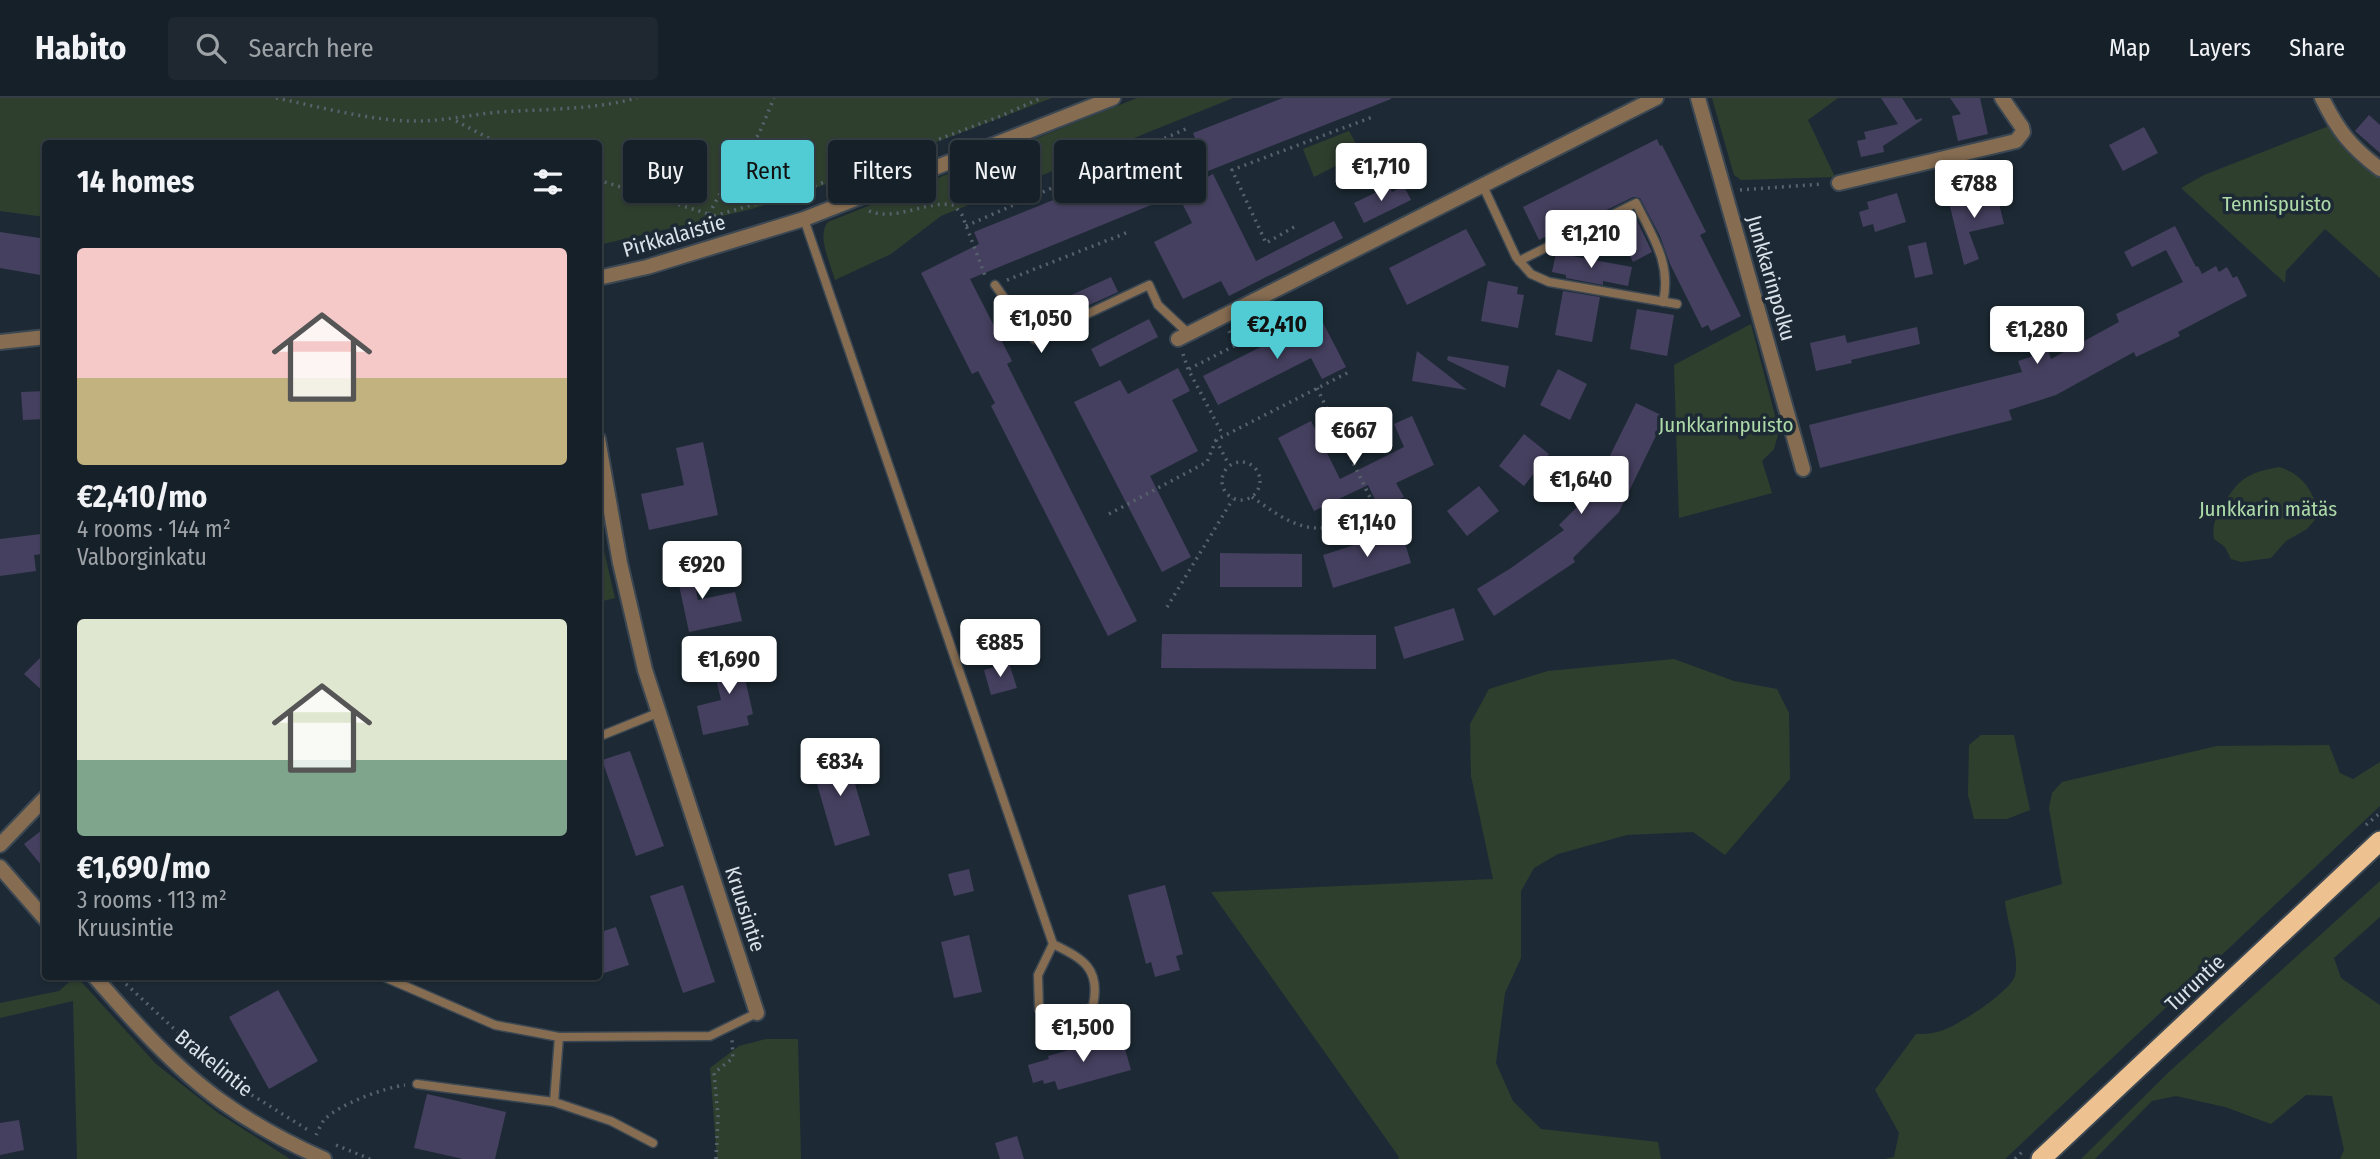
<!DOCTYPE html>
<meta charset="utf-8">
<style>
body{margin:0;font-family:"Fira Sans Condensed",sans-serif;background:#1f2830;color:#f1f3f6;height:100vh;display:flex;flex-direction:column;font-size:26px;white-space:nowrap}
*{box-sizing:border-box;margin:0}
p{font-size:23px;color:#9ea3a8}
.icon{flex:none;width:38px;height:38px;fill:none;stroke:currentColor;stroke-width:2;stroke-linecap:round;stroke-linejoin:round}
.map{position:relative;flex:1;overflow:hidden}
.sheet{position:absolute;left:42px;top:42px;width:560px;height:840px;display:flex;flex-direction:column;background:#162028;border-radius:7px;box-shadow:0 2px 5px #0004,0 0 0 2px #353e45}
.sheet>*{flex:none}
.guide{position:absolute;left:623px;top:42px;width:665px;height:63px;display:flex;gap:14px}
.price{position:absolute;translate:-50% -60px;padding:0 16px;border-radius:7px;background:#fff;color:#222;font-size:23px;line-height:46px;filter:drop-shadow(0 2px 4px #0008)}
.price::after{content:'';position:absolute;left:50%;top:42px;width:21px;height:16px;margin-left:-10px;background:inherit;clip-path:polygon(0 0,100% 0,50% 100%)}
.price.on{background:#51ccd4;color:#111}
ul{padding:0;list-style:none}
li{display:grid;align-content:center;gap:14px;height:371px;padding:0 35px}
li span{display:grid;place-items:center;height:217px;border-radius:7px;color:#555}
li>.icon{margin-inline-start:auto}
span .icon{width:126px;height:126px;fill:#fffc;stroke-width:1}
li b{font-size:30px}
h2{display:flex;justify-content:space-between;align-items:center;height:84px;padding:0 35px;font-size:30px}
.pill{padding:0 24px;border-radius:7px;background:#162028;box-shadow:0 2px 5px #0004,0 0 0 2px #353e45;font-size:24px;line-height:63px}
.pill.on{background:#51ccd4;color:#111}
header{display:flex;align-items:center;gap:42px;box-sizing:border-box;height:98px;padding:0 35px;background:#162028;border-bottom:2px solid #353e45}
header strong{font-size:33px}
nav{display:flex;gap:38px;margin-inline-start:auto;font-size:24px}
.search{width:490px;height:63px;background:#1f2830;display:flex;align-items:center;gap:18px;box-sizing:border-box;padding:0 24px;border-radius:7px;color:#9ea3a8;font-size:26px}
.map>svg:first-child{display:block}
.green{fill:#2f3f2e}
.building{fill:#45405f}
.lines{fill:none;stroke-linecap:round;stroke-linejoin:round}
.service-casing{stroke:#3b4752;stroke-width:11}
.minor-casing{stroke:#3b4752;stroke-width:18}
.tertiary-casing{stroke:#3b4752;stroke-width:18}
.trunk-casing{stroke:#3b4752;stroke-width:23}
.path{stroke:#57626c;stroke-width:3.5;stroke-dasharray:2 5;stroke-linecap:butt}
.service{stroke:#866d52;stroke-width:8}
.minor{stroke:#866d52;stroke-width:14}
.tertiary{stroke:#866d52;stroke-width:14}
.trunk{stroke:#eec290;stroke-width:19}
.labels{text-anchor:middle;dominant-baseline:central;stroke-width:7;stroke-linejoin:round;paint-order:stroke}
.park-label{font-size:21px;fill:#acd9a7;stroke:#1d2a35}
.street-label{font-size:21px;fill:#dae2ea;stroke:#1d2a35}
</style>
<header>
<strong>Habito</strong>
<div class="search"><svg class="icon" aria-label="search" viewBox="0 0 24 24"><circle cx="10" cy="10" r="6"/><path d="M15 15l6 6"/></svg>Search here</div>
<nav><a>Map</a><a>Layers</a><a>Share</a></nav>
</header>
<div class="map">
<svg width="2380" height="1061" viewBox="0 0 2380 1061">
<rect width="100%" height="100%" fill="#1d2a35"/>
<!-- green -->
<g class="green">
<polygon points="0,0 1052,0 800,96 752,111 599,147 598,46 46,46 45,119 0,113"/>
<path d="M1137,0h96l-292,118 -50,38 -56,26c-4,-16 -19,-44 -7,-58z"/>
<polygon points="1712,0 1838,0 1808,22 1835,79 1741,82 1734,77"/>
<polygon points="2329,28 2380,66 2380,180 2325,131 2286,173 2285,185 2181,90 2204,77"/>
<polygon points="1349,33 1361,55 1314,79 1303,51"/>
<polygon points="1751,226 1779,333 1774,351 1762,363 1772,395 1679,420 1674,267"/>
<path d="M2279,369c24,7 35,25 40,48l-12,14 -21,12 -15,17 -30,4 -10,-3 -6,-12 -11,-8c-2,-14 1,-19 8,-32 16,-28 25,-34 57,-40z"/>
<polygon points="598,428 615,500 599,504 598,504"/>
<polygon points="1674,561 1734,583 1777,591 1789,615 1790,681 1725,757 1693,734 1627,737 1558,756 1534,770 1521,793 1521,860 1505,895 1496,965 1513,1003 1541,1031 1658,1044 1661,1061 1398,1061 1399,1059 1211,794 1493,781 1471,678 1470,626 1489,591 1548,573"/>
<polygon points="1981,637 2014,637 2030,712 2007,721 1974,721 1968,697 1969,647"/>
<path d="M2329,647l11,28 13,6 27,-17v44l-375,353h-120l9,-2 5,-24 -24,-43 41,-56c7,0 14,0 21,-2 17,-3 73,-40 78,-56 5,-21 -8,-53 -10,-75l57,-17 -13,-76 3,-15 10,-11 155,-36z"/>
<polygon points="2380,783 2380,819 2334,860 2341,880 2380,907 2380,1061 2340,1061 2344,1052 2332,998 2306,997 2271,1026 2225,1009 2176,998 2152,1003 2095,1061 2081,1061 2170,973"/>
<polygon points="76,878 156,966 218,1015 290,1061 77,1061 73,903 0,920 0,905 59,893"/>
<polygon points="766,941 798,941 801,1061 717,1061 710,970 739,948"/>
</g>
<!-- building -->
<g class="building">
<polygon points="1283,0 1391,0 1391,1 1208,73 1193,35"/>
<polygon points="1881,0 1902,0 1916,22 1922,20 1922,22 1883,48 1884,54 1861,59 1857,43 1866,41 1864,34 1898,26"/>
<polygon points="1950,0 1980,0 1988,36 1958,43 1952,18 1961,16"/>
<polygon points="2369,17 2380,27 2380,55 2355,33"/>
<polygon points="2144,29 2158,55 2123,73 2109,47"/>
<polygon points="1657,41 1660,48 1662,47 1706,134 1700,137 1741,218 1711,233 1708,227 1702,230 1670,166 1660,138 1640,100 1633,99 1560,135 1561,131 1539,142 1523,109"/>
<polygon points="1153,62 1168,100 970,181 1012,263 1007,266 1137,523 1108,538 991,308 995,305 978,273 972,276 921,175 979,146 974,134"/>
<polygon points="1213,76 1256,163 1334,123 1343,140 1229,198 1221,183 1183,201 1154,144 1192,125 1177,95"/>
<polygon points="1389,88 1392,94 1404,88 1411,102 1364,125 1354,105"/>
<polygon points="1996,93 2004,126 1969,134 1979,161 1964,167 1948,100 1963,96 1974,113 1971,99"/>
<polygon points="1897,95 1906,124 1875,134 1873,126 1863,129 1859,114 1869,111 1867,104"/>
<polygon points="1633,114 1652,154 1633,164 1613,124"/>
<polygon points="2175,128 2196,169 2198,168 2202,176 2216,168 2219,174 2227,169 2233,180 2237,178 2247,198 2178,234 2180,238 2136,259 2134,254 2056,297 2009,312 2012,322 1820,370 1809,327 2022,274 2018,263 2048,253 2051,261 2119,224 2116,216 2183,184 2166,152 2132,169 2124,154"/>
<polygon points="1466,131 1486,167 1407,207 1389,170"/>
<polygon points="0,134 46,141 46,178 0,170"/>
<polygon points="1926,144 1933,176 1915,180 1908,148"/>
<polygon points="1556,155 1632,169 1628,188 1603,183 1603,187 1566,180 1566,177 1552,174"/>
<polygon points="1111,179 1118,194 1074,214 1067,199"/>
<polygon points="1488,183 1518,189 1517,196 1524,197 1518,230 1481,223"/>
<polygon points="1563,193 1600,199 1592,244 1555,237"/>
<polygon points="1637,211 1674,217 1667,258 1630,251"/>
<polygon points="1320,219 1346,269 1322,281 1311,260 1218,307 1203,278"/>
<polygon points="1149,221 1158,239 1100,269 1091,251"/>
<polygon points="1917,229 1920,246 1851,262 1852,265 1816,273 1810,245 1845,237 1847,245"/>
<polygon points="1417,253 1467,292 1412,283"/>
<polygon points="1448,258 1509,268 1505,290 1447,262"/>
<polygon points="1178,270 1190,293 1172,302 1198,353 1150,378 1191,459 1162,474 1074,304 1120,282 1128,296"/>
<polygon points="1558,271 1587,286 1570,322 1540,307"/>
<polygon points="46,293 46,321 23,322 21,294"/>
<polygon points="1636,305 1665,319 1619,414 1573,460 1575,464 1494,518 1477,491 1511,470 1564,432 1559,427 1592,394"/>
<polygon points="1412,318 1434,367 1396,385 1404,399 1380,412 1368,387 1314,413 1278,340 1311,323 1340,381 1404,349 1394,326"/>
<polygon points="1524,336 1549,356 1524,388 1499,368"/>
<polygon points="703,344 718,417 649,432 641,396 684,387 676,350"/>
<polygon points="1479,388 1499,413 1467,438 1447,413"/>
<polygon points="1401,432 1411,465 1333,490 1323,457"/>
<polygon points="41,436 43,456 34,457 36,473 0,478 0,441"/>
<polygon points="1220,455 1302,456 1302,489 1220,489"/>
<polygon points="689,461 698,502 735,494 742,523 689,534 679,487 669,489 664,467"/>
<polygon points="1454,510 1464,542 1404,561 1394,529"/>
<polygon points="1162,536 1376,537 1376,571 1161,570"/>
<polygon points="46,554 46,596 24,576"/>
<polygon points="749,555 754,578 745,580 753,616 747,618 749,627 703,637 697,608 721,602 712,563"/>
<polygon points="1009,565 1017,590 991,597 984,572"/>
<polygon points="845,652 870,737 835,748 810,662"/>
<polygon points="630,653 664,748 636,758 602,662"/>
<polygon points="46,729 46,773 24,746"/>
<polygon points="969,771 974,793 954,798 948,776"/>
<polygon points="683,787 715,884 683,895 650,798"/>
<polygon points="1165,787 1183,856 1176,858 1180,872 1155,879 1151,864 1146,866 1128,797"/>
<polygon points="616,829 629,867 598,877 598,835"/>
<polygon points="969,837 982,894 954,900 941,844"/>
<polygon points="278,892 318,963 269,991 229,919"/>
<polygon points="1121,937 1131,972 1058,992 1055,983 1044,986 1043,982 1033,985 1028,967 1049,961 1048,958"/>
<polygon points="427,996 506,1014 495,1061 463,1061 414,1050"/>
<polygon points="19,1022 24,1052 0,1057 0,1025"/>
<polygon points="1017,1038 1024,1061 1000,1061 995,1045"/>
</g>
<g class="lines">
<defs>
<g id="service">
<polyline points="1483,88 1516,159 1531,176 1549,184 1677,206"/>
<path d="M804,121l249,725 -15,31 1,34c23,15 32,13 54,-3 8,-38 -10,-47 -40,-62"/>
<path d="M1519,163l117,-58c16,33 36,60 27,99"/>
<polyline points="995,187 1034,241 1149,187 1158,207 1189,236"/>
<polyline points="598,639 660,614"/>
<polyline points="382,878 495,927 559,939 710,938 757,915"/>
<polyline points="417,986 554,1004 611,1023 653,1045"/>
<polyline points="554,1004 559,939"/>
</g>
<g id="minor">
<polyline points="1698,0 1803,371"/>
<path d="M2322,0c16,33 29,49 58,71"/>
<polyline points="1839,85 2016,43 2023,34 2022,29 2002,0"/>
<polyline points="1178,241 1656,0"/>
<polyline points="598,341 620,465 645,572 757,915"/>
<polyline points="0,747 46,699"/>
<polyline points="0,769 46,822"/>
<path d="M94,878c38,44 81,92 127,125 32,23 67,42 103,58"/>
</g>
<g id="tertiary">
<polyline points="598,180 647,169 804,121 1113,0"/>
<polyline points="0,244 46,239"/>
</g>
<polyline id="trunk" points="2041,1061 2380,743"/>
</defs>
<!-- service casing -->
<use href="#service" class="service-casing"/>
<!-- minor casing -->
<use href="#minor" class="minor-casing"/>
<!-- tertiary casing -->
<use href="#tertiary" class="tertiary-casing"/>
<!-- trunk casing -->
<use href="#trunk" class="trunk-casing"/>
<!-- path -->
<g class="path">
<path d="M276,0c44,9 88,21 132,23 31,1 60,-6 91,-9 47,-3 93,-2 138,-14"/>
<polyline points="456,23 500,46"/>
<polyline points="598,82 709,116 728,128"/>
<polyline points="1740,92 1823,86"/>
<path d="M869,113c27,11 57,-11 85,-6l8,10 24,63"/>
<polyline points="709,116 736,66 759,36 774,0"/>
<polyline points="714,118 803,92 1001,18 1041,0"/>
<polyline points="966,128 1188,30"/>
<polyline points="1294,129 1266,145 1232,72 1375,18"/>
<polyline points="1007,182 1126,135"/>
<polyline points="1229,233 1236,247"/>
<polyline points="1183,256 1188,271 1223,337"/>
<polyline points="1189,271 1271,229"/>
<polyline points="1317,290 1377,414"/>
<polyline points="1216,342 1229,367"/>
<polyline points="1347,351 1380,334"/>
<circle cx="1241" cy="383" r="19"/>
<path d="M1252,399c19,13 40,30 64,31 24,2 71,-19 95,-27"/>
<polyline points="1109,416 1207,364 1216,342 1351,273"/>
<polyline points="1167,509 1233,401"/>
<polyline points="2366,727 2380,715"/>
<polyline points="126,886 231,984 308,1032"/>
<path d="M316,1037c2,-4 5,-11 8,-15 15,-16 60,-32 81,-35"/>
<polyline points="336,1047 370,1061"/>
<polyline points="716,1061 718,1018 714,975 733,960 732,942"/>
<polyline points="2015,1061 2023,1053"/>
</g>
<!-- service -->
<use href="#service" class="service"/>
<!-- minor -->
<use href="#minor" class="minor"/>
<!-- tertiary -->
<use href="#tertiary" class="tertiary"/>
<!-- trunk -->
<use href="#trunk" class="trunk"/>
</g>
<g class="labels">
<!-- park labels -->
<g class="park-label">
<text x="2277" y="106">Tennispuisto</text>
<text x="1726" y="327">Junkkarinpuisto</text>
<text x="2268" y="411">Junkkarin mätäs</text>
</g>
<!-- street labels -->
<g class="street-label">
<text transform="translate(674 138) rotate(-16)">Pirkkalaistie</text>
<text transform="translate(1771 180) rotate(74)">Junkkarinpolku</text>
<text transform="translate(745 811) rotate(72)">Kruusintie</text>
<text transform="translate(2195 885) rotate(-43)">Turuntie</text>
<text transform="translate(214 965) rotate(39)">Brakelintie</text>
</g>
</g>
</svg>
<b class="price" style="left:1381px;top:105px">€1,710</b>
<b class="price" style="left:1974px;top:122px">€788</b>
<b class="price" style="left:1591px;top:172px">€1,210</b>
<b class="price" style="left:1041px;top:257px">€1,050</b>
<b class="price on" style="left:1277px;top:263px">€2,410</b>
<b class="price" style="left:2037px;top:268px">€1,280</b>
<b class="price" style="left:1354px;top:369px">€667</b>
<b class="price" style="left:1581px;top:418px">€1,640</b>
<b class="price" style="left:1367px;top:461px">€1,140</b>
<b class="price" style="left:702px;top:503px">€920</b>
<b class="price" style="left:1000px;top:581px">€885</b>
<b class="price" style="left:729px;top:598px">€1,690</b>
<b class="price" style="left:840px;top:700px">€834</b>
<b class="price" style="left:1083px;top:966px">€1,500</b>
<div class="guide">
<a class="pill">Buy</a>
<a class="pill on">Rent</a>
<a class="pill">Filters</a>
<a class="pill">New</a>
<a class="pill">Apartment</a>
</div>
<section class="sheet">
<h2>14 homes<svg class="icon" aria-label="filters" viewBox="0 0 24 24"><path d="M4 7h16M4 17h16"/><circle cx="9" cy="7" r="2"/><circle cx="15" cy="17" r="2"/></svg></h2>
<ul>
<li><span style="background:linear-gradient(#f6c9c9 60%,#c2b280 0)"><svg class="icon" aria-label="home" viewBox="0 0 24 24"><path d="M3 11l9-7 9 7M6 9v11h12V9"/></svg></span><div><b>€2,410/mo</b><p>4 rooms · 144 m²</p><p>Valborginkatu</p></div></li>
<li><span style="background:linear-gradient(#dfe7d0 65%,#7fa58c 0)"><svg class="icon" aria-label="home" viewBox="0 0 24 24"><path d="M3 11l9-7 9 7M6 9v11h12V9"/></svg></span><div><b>€1,690/mo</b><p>3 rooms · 113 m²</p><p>Kruusintie</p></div></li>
</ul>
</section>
</div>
